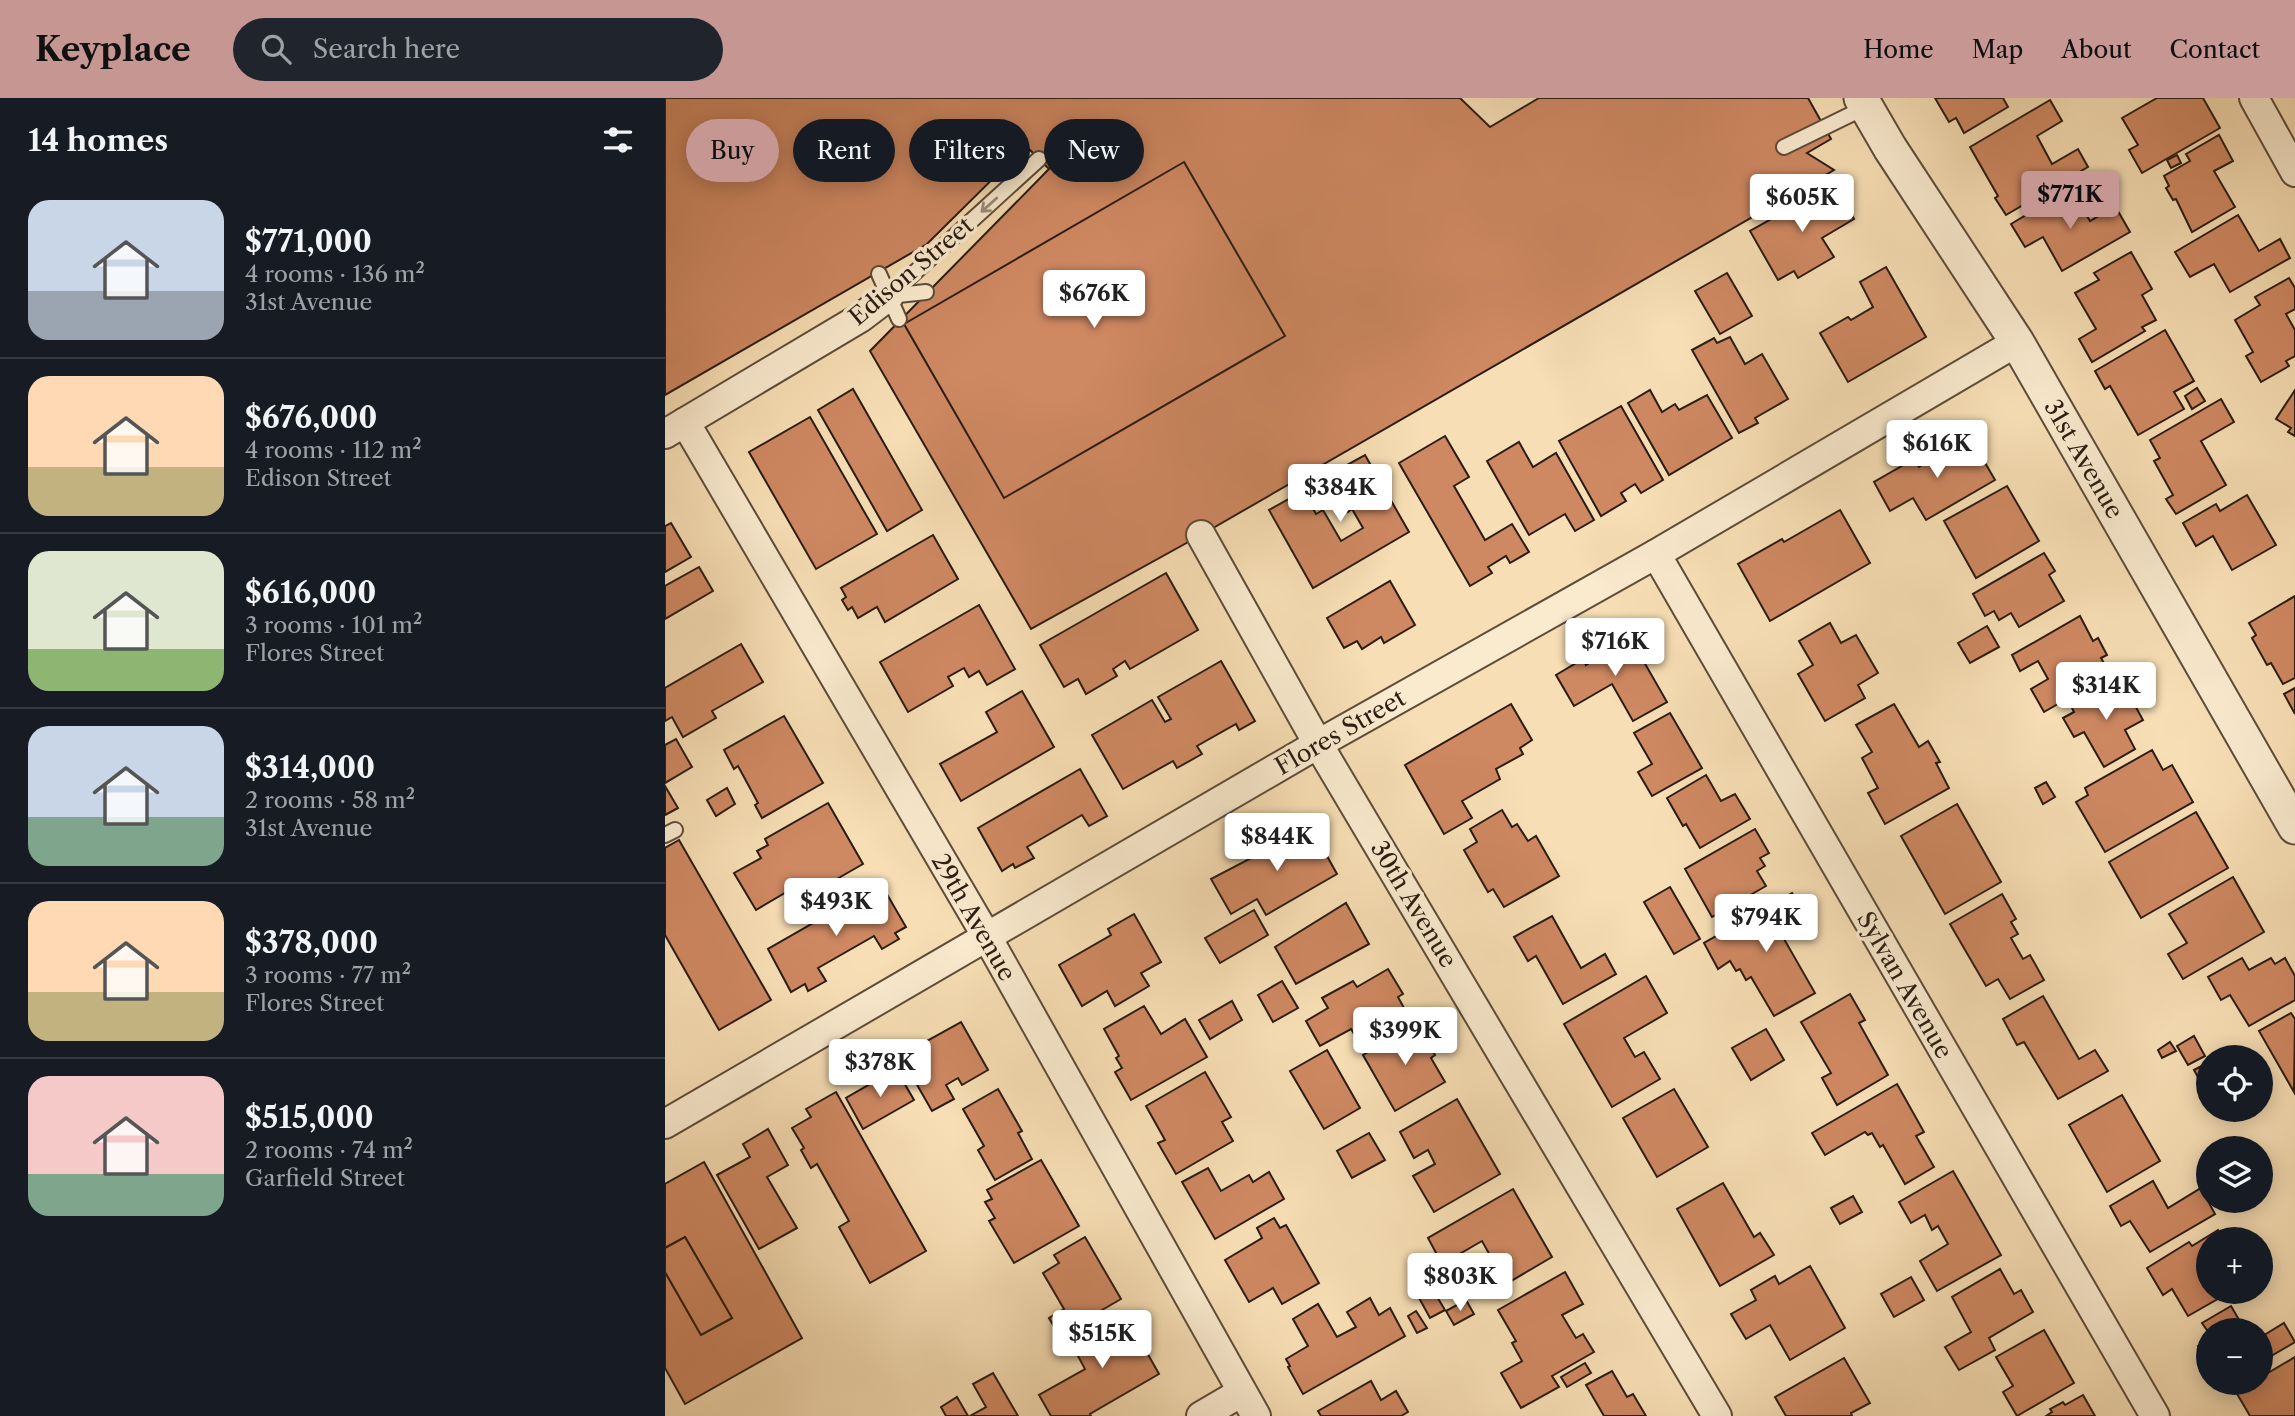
<!DOCTYPE html>
<meta charset="utf-8">
<style>
body{margin:0;font-family:"Libre Caslon Text",serif;background:#20242c;color:#f1f3f6;height:100vh;display:flex;flex-direction:column;font-size:26px;white-space:nowrap}
*{box-sizing:border-box;margin:0}
p{font-size:23px;color:#9ea1a6}
.icon{flex:none;width:38px;height:38px;fill:none;stroke:currentColor;stroke-width:2;stroke-linecap:round;stroke-linejoin:round}
.map{position:relative;flex:1;overflow:hidden}
.sheet{display:flex;flex-direction:column;background:#171b24;width:665px}
.sheet>*{flex:none}
.banner{position:absolute;left:21px;top:21px;width:665px;height:63px;display:flex;gap:14px}
.fabs{position:absolute;left:1531px;top:947px;display:grid;gap:14px}
.fabs a{display:grid;place-items:center;width:77px;height:77px;border-radius:50%;background:#171b24;box-shadow:0 4px 18px #0003;font-size:35px}
.price{position:absolute;translate:-50% -60px;padding:0 16px;border-radius:7px;background:#fff;color:#222;font-size:23px;line-height:46px;filter:drop-shadow(0 2px 4px #0008)}
.price::after{content:'';position:absolute;left:50%;top:42px;width:21px;height:16px;margin-left:-10px;background:inherit;clip-path:polygon(0 0,100% 0,50% 100%)}
.price.active{background:#c59692;color:#111}
ul{padding:0;list-style:none}
li{display:flex;align-items:center;gap:21px;height:175px;padding:0 28px}
li+li{border-top:2px solid #363941}
li span{display:grid;place-items:center;flex:none;width:196px;height:140px;border-radius:21px;color:#555}
li>.icon{margin-inline-start:auto}
span .icon{width:84px;height:84px;fill:#fffc;stroke-width:1}
li b{font-size:30px}
h2{display:flex;justify-content:space-between;align-items:center;height:84px;padding:0 28px;font-size:30px}
.pill{padding:0 24px;border-radius:32px;background:#171b24;box-shadow:0 4px 18px #0003;font-size:24px;line-height:63px}
.pill.active{background:#c59692;color:#111}
header{display:flex;align-items:center;gap:42px;box-sizing:border-box;height:98px;padding:0 35px;background:#c59692;color:#111}
header strong{font-size:33px}
nav{display:flex;gap:38px;margin-inline-start:auto;font-size:24px}
.search{width:490px;height:63px;background:#20242c;display:flex;align-items:center;gap:18px;box-sizing:border-box;padding:0 24px;border-radius:38px;color:#9ea1a6;font-size:26px}
main{display:flex;flex:1;min-height:0}
.map>svg:first-child{display:block}
.building{fill:#ce8862;stroke:#2a1c12;stroke-width:2}
.lines{fill:none;stroke-linecap:round;stroke-linejoin:round}
.service-casing{stroke:#5d4c3a;stroke-width:18}
.minor-casing{stroke:#5d4c3a;stroke-width:32}
.tertiary-casing{stroke:#5d4c3a;stroke-width:37}
.service{stroke:#faeace;stroke-width:14}
.minor{stroke:#faeace;stroke-width:28}
.tertiary{stroke:#faeace;stroke-width:33}
.oneway{stroke:#9c8d79}
.labels{text-anchor:middle;dominant-baseline:central;stroke-width:7;stroke-linejoin:round;paint-order:stroke}
.street-label{font-size:24px;fill:#2a1c12;stroke:#faeace}
</style>
<header>
<strong>Keyplace</strong>
<div class="search"><svg class="icon" aria-label="search" viewBox="0 0 24 24"><circle cx="10" cy="10" r="6"/><path d="M15 15l6 6"/></svg>Search here</div>
<nav><a>Home</a><a>Map</a><a>About</a><a>Contact</a></nav>
</header>
<main>
<section class="sheet">
<h2>14 homes<svg class="icon" aria-label="filters" viewBox="0 0 24 24"><path d="M4 7h16M4 17h16"/><circle cx="9" cy="7" r="2"/><circle cx="15" cy="17" r="2"/></svg></h2>
<ul>
<li><span style="background:linear-gradient(#c9d6e8 65%,#9aa5b1 0)"><svg class="icon" aria-label="home" viewBox="0 0 24 24"><path d="M3 11l9-7 9 7M6 9v11h12V9"/></svg></span><div><b>$771,000</b><p>4 rooms · 136 m²</p><p>31st Avenue</p></div></li>
<li><span style="background:linear-gradient(#ffd9b3 65%,#c2b280 0)"><svg class="icon" aria-label="home" viewBox="0 0 24 24"><path d="M3 11l9-7 9 7M6 9v11h12V9"/></svg></span><div><b>$676,000</b><p>4 rooms · 112 m²</p><p>Edison Street</p></div></li>
<li><span style="background:linear-gradient(#dfe7d0 70%,#8fb573 0)"><svg class="icon" aria-label="home" viewBox="0 0 24 24"><path d="M3 11l9-7 9 7M6 9v11h12V9"/></svg></span><div><b>$616,000</b><p>3 rooms · 101 m²</p><p>Flores Street</p></div></li>
<li><span style="background:linear-gradient(#c9d6e8 65%,#7fa58c 0)"><svg class="icon" aria-label="home" viewBox="0 0 24 24"><path d="M3 11l9-7 9 7M6 9v11h12V9"/></svg></span><div><b>$314,000</b><p>2 rooms · 58 m²</p><p>31st Avenue</p></div></li>
<li><span style="background:linear-gradient(#ffd9b3 65%,#c2b280 0)"><svg class="icon" aria-label="home" viewBox="0 0 24 24"><path d="M3 11l9-7 9 7M6 9v11h12V9"/></svg></span><div><b>$378,000</b><p>3 rooms · 77 m²</p><p>Flores Street</p></div></li>
<li><span style="background:linear-gradient(#f6c9c9 70%,#7fa58c 0)"><svg class="icon" aria-label="home" viewBox="0 0 24 24"><path d="M3 11l9-7 9 7M6 9v11h12V9"/></svg></span><div><b>$515,000</b><p>2 rooms · 74 m²</p><p>Garfield Street</p></div></li>
</ul>
</section>
<div class="map">
<svg width="1630" height="1318" viewBox="0 0 1630 1318">
<rect width="100%" height="100%" fill="#f7deb4"/>
<filter id="stains"><feTurbulence type="fractalNoise" baseFrequency=".00286" numOctaves="4"/><feColorMatrix values="0 0 0 0 .2 0 0 0 0 .09 0 0 0 0 .02 0 0 0 .5 -.17"/></filter>
<radialGradient id="worn" r=".72"><stop offset=".6" stop-color="#630" stop-opacity="0"/><stop offset="1" stop-color="#630" stop-opacity=".3"/></radialGradient>
<!-- building -->
<g class="building">
<polygon points="0,0 795,0 825,29 874,0 1143,0 1166,41 1142,55 1169,72 536,437 366,531 205,253 384,71 361,48 262,146 0,297"/>
<polygon points="1270,0 1338,0 1343,9 1299,35 1291,20 1284,24"/>
<polygon points="1492,0 1538,0 1555,30 1477,75 1464,52 1473,47 1457,20"/>
<polygon points="1385,2 1397,23 1372,38 1387,66 1413,51 1423,69 1341,117 1330,100 1333,98 1305,49"/>
<polygon points="1554,37 1568,63 1549,73 1570,109 1527,134 1511,101 1508,102 1501,90 1504,88 1499,78 1525,63 1521,56"/>
<polygon points="1512,57 1516,65 1506,70 1502,62"/>
<polygon points="519,64 620,238 339,400 239,226"/>
<polygon points="1169,86 1189,121 1157,140 1169,159 1133,180 1129,173 1113,182 1085,133"/>
<polygon points="1410,97 1425,123 1450,108 1465,134 1397,173 1378,139 1360,149 1346,126 1379,106 1383,112"/>
<polygon points="1573,117 1594,153 1615,141 1625,160 1565,194 1549,166 1525,179 1510,154"/>
<polygon points="1466,154 1487,191 1477,197 1491,222 1477,229 1480,233 1427,264 1414,241 1431,231 1410,195 1434,182 1429,175"/>
<polygon points="1221,169 1261,239 1183,284 1155,235 1183,219 1186,222 1208,209 1195,184"/>
<polygon points="1062,175 1087,218 1055,236 1030,193"/>
<polygon points="1624,180 1630,190 1630,211 1621,216 1630,232 1630,258 1621,263 1624,268 1596,284 1581,258 1588,254 1570,222 1595,207 1590,199"/>
<polygon points="1500,232 1529,283 1509,294 1519,311 1473,337 1445,288 1440,291 1430,273"/>
<polygon points="1065,239 1080,266 1097,256 1123,301 1090,320 1093,325 1074,335 1027,252 1049,240 1052,245"/>
<polygon points="1532,290 1540,303 1527,311 1520,298"/>
<polygon points="188,291 257,412 222,433 153,312"/>
<polygon points="985,292 997,314 1010,306 1014,312 1042,297 1067,340 1004,377 963,305"/>
<polygon points="1630,292 1630,338 1623,334 1626,330 1611,321"/>
<polygon points="1556,301 1569,324 1536,343 1561,387 1511,416 1501,401 1508,397 1489,363 1495,360 1485,342"/>
<polygon points="956,308 998,382 976,395 970,386 956,395 961,403 936,418 894,343"/>
<polygon points="145,319 212,436 151,471 84,354"/>
<polygon points="780,338 804,379 789,388 820,442 847,426 864,454 845,465 841,458 823,469 827,475 805,488 734,365"/>
<polygon points="1305,339 1330,382 1261,422 1248,400 1225,413 1209,384 1249,361 1254,369"/>
<polygon points="854,344 868,369 891,355 929,422 910,433 900,416 864,437 822,363"/>
<polygon points="700,357 744,434 648,490 604,412 638,393 651,416 658,412 676,443 698,430 687,411 683,414 662,378"/>
<polygon points="1342,388 1374,443 1311,480 1279,423"/>
<polygon points="1582,397 1611,447 1567,472 1548,438 1531,448 1518,425 1551,406 1555,413"/>
<polygon points="1175,412 1205,465 1105,523 1073,466 1117,441 1119,444"/>
<polygon points="6,425 26,459 0,474 0,428"/>
<polygon points="268,437 293,481 220,524 212,509 193,520 187,509 183,512 177,502 181,499 176,490"/>
<polygon points="1379,455 1390,473 1384,477 1399,503 1354,529 1346,515 1334,522 1329,513 1320,518 1308,496"/>
<polygon points="34,469 48,493 0,521 0,488"/>
<polygon points="501,475 533,532 465,571 460,563 448,571 452,578 421,596 413,581 399,589 375,547"/>
<polygon points="725,483 750,527 719,545 716,539 697,551 692,543 679,550 662,520"/>
<polygon points="1630,498 1630,580 1618,586 1606,565 1602,567 1587,540 1591,537 1584,525"/>
<polygon points="314,507 350,571 322,587 314,573 304,579 299,570 283,579 288,588 243,614 215,564"/>
<polygon points="1415,518 1428,543 1433,540 1442,557 1436,560 1445,576 1379,614 1366,591 1383,581 1373,563 1355,573 1347,557"/>
<polygon points="1165,525 1176,545 1191,537 1213,575 1193,587 1200,600 1160,623 1133,576 1148,567 1134,543"/>
<polygon points="1322,528 1334,549 1305,565 1293,545"/>
<polygon points="963,536 1002,604 968,623 947,586 909,608 891,577 918,561 921,567 932,560 929,555"/>
<polygon points="76,546 98,584 47,613 51,620 18,639 7,619 0,623 0,590"/>
<polygon points="556,563 590,623 574,632 571,626 532,648 537,656 512,670 508,663 458,691 427,637 487,602 500,624 506,621 493,599"/>
<polygon points="1456,582 1478,622 1460,632 1470,651 1439,669 1419,634 1409,639 1398,620 1409,614 1407,610"/>
<polygon points="1630,590 1630,616 1619,596"/>
<polygon points="357,593 389,649 296,703 275,666 332,634 321,614"/>
<polygon points="846,606 867,642 855,650 858,656 831,671 835,681 797,703 807,720 779,736 740,667"/>
<polygon points="1229,606 1254,649 1263,643 1275,664 1271,665 1284,690 1220,726 1203,695 1213,690 1197,660 1207,654 1191,627"/>
<polygon points="1005,615 1037,670 987,698 973,674 987,666 969,635"/>
<polygon points="119,618 158,685 97,720 90,707 93,705 73,668 69,671 59,652"/>
<polygon points="11,641 27,669 0,685 0,647"/>
<polygon points="1487,652 1498,672 1507,667 1528,704 1440,754 1411,704 1423,697 1420,690"/>
<polygon points="415,671 442,718 424,728 417,717 362,749 369,760 350,770 348,766 337,773 313,730"/>
<polygon points="1041,677 1056,703 1070,696 1085,721 1035,750 1021,726 1018,728 1002,700"/>
<polygon points="1381,684 1390,699 1378,706 1370,690"/>
<polygon points="0,688 13,710 0,717"/>
<polygon points="62,690 70,706 51,718 42,702"/>
<polygon points="163,705 198,766 137,801 130,789 91,812 69,775 96,760 92,753 103,747 100,741"/>
<polygon points="1292,706 1336,784 1280,816 1236,738"/>
<polygon points="837,712 847,729 852,726 863,743 871,738 894,778 839,809 828,791 823,794 799,752 812,744 805,731"/>
<polygon points="1531,714 1563,770 1476,820 1444,764"/>
<polygon points="643,724 672,776 601,817 592,801 566,816 546,781 617,744 616,740"/>
<polygon points="1090,731 1104,755 1095,760 1100,768 1092,773 1101,788 1047,819 1020,771"/>
<polygon points="14,742 106,902 54,932 0,837 0,750"/>
<polygon points="1568,779 1599,834 1518,881 1503,856 1522,845 1504,816"/>
<polygon points="216,786 241,829 230,835 234,841 217,851 209,838 153,870 161,883 143,893 140,886 126,894 103,851"/>
<polygon points="1005,789 1035,841 1009,856 979,804"/>
<polygon points="1127,795 1141,820 1115,834 1150,895 1109,918 1086,879 1081,882 1075,871 1071,873 1065,863 1053,871 1039,845"/>
<polygon points="1337,796 1351,821 1346,824 1353,836 1346,840 1358,861 1365,857 1379,882 1345,901 1333,881 1321,888 1285,826"/>
<polygon points="681,805 704,846 631,886 610,849"/>
<polygon points="589,812 603,837 555,865 540,840"/>
<polygon points="469,816 496,864 476,875 484,888 450,908 442,893 417,908 394,867 446,837 443,831"/>
<polygon points="887,818 916,870 940,856 951,876 898,906 871,858 863,863 849,839"/>
<polygon points="1577,860 1584,872 1606,860 1610,866 1620,860 1630,878 1630,902 1584,928 1565,897 1556,902 1543,879"/>
<polygon points="723,871 738,896 733,899 745,921 697,949 686,931 655,948 641,923 663,910 657,900 688,883 692,889"/>
<polygon points="981,878 1002,915 959,940 970,959 979,954 995,981 947,1009 899,926"/>
<polygon points="617,883 633,910 608,924 593,897"/>
<polygon points="1185,896 1200,922 1194,925 1223,977 1172,1007 1157,980 1166,975 1136,924"/>
<polygon points="1378,898 1414,961 1430,952 1443,973 1393,1001 1359,944 1352,947 1338,921"/>
<polygon points="567,903 577,922 545,941 534,922"/>
<polygon points="479,908 496,936 520,921 542,959 466,1002 450,974 457,970 451,960 454,958 439,931"/>
<polygon points="1626,915 1630,921 1629,994 1594,933"/>
<polygon points="296,924 323,972 297,987 293,980 281,987 289,1001 267,1013 239,964 253,956 249,950"/>
<polygon points="752,926 770,957 766,960 780,984 730,1013 698,957"/>
<polygon points="1101,931 1119,962 1086,982 1067,950"/>
<polygon points="1529,938 1540,958 1523,967 1512,948"/>
<polygon points="1505,944 1511,953 1497,960 1493,952"/>
<polygon points="662,952 695,1010 659,1031 625,973"/>
<polygon points="1544,964 1544,978 1535,983 1529,972"/>
<polygon points="231,971 249,1002 198,1031 181,1000"/>
<polygon points="540,974 566,1019 557,1024 568,1043 511,1076 493,1045 500,1042 481,1008"/>
<polygon points="1232,986 1259,1034 1251,1038 1269,1069 1240,1086 1218,1047 1215,1049 1207,1035 1203,1037 1200,1034 1160,1057 1147,1035"/>
<polygon points="333,991 357,1033 353,1035 367,1061 330,1082 313,1052 319,1048 298,1011"/>
<polygon points="1009,991 1043,1049 992,1079 958,1020"/>
<polygon points="171,994 261,1153 205,1185 174,1129 184,1123 152,1066 146,1070 136,1052 139,1050 127,1030 146,1019 141,1011"/>
<polygon points="1457,997 1495,1063 1442,1094 1404,1027"/>
<polygon points="792,1001 835,1076 769,1114 748,1078 770,1066 763,1052 749,1060 735,1034"/>
<polygon points="103,1031 123,1067 102,1079 132,1130 94,1151 52,1077 85,1059 78,1046"/>
<polygon points="704,1035 720,1062 687,1080 672,1053"/>
<polygon points="376,1062 414,1128 349,1165 324,1123 330,1120 320,1104 327,1101 322,1092"/>
<polygon points="39,1064 137,1240 20,1306 0,1270 0,1174 36,1237 67,1220 20,1139 0,1150 0,1086"/>
<polygon points="543,1070 556,1093 584,1077 588,1084 604,1074 619,1101 550,1141 517,1084"/>
<polygon points="1288,1073 1336,1157 1272,1193 1255,1163 1283,1146 1273,1128 1267,1132 1260,1117 1246,1125 1234,1104"/>
<polygon points="1488,1083 1503,1110 1536,1090 1550,1116 1485,1154 1465,1123 1456,1128 1445,1108"/>
<polygon points="1058,1085 1089,1139 1095,1135 1109,1157 1055,1188 1012,1111"/>
<polygon points="848,1091 887,1159 841,1186 817,1143 777,1166 763,1140"/>
<polygon points="1188,1098 1197,1114 1175,1126 1166,1110"/>
<polygon points="609,1120 615,1130 621,1127 654,1185 617,1206 608,1190 584,1204 560,1162 597,1140 592,1130"/>
<polygon points="1553,1132 1559,1141 1544,1141 1544,1194 1565,1194 1523,1218 1507,1191 1498,1197 1482,1170 1524,1144 1527,1148"/>
<polygon points="20,1139 67,1220 36,1237 0,1174 0,1150"/>
<polygon points="420,1139 456,1201 394,1237 384,1220 399,1211 378,1175 394,1165 389,1157"/>
<polygon points="1145,1168 1180,1230 1125,1262 1105,1227 1081,1241 1066,1216 1091,1202 1086,1192 1110,1178 1114,1186"/>
<polygon points="1335,1171 1349,1196 1356,1192 1368,1214 1324,1240 1330,1252 1294,1272 1280,1249 1306,1234 1287,1199"/>
<polygon points="900,1174 918,1206 897,1217 911,1240 918,1236 929,1254 887,1278 894,1289 856,1310 836,1275 857,1263 847,1245 851,1243 833,1212"/>
<polygon points="1246,1179 1259,1202 1229,1219 1216,1196"/>
<polygon points="768,1192 780,1212 765,1220 754,1200"/>
<polygon points="705,1200 714,1217 725,1210 740,1238 638,1296 623,1269 625,1268 621,1261 643,1248 628,1221 653,1206 672,1239 691,1229 682,1214"/>
<polygon points="801,1202 809,1216 789,1227 781,1213"/>
<polygon points="1566,1208 1580,1232 1544,1232 1544,1235 1537,1225"/>
<polygon points="751,1213 762,1230 752,1235 743,1218"/>
<polygon points="459,1214 494,1276 425,1316 426,1318 386,1318 374,1297 420,1271 406,1245"/>
<polygon points="1619,1225 1630,1244 1596,1264 1596,1239"/>
<polygon points="1379,1232 1409,1285 1352,1318 1338,1294 1348,1288 1331,1259"/>
<polygon points="1544,1242 1544,1265 1533,1248"/>
<polygon points="1630,1259 1630,1318 1585,1318 1571,1294 1587,1284 1596,1284 1596,1279"/>
<polygon points="1179,1260 1205,1305 1186,1315 1187,1318 1121,1318 1110,1299"/>
<polygon points="920,1265 926,1275 902,1289 896,1279"/>
<polygon points="947,1273 962,1299 968,1296 981,1318 939,1318 921,1287"/>
<polygon points="328,1275 353,1318 305,1318 321,1309 308,1286"/>
<polygon points="706,1283 716,1302 731,1293 743,1314 736,1318 656,1318 653,1313"/>
<polygon points="1418,1297 1430,1318 1381,1318 1387,1314 1385,1311 1398,1304 1400,1307"/>
<polygon points="292,1299 303,1318 281,1318 276,1309"/>
</g>
<g class="lines">
<defs>
<g id="service">
<polyline points="1119,49 1201,9"/>
<polyline points="214,176 234,221"/>
<polyline points="224,198 374,61"/>
<polyline points="224,198 261,194"/>
<polyline points="0,737 10,732"/>
</g>
<g id="minor">
<polyline points="1589,0 1630,74"/>
<polyline points="20,324 322,839 591,1318"/>
<polyline points="0,336 195,220 224,198"/>
<polyline points="536,437 653,646 1052,1318"/>
<polyline points="991,456 1490,1318"/>
<polyline points="0,1026 653,646 991,456 1352,244"/>
<polyline points="536,1318 577,1294"/>
</g>
<polyline id="tertiary" points="1196,0 1225,50 1352,244 1630,729"/>
</defs>
<!-- service casing -->
<use href="#service" class="service-casing"/>
<!-- minor casing -->
<use href="#minor" class="minor-casing"/>
<!-- tertiary casing -->
<use href="#tertiary" class="tertiary-casing"/>
<!-- service -->
<use href="#service" class="service"/>
<!-- minor -->
<use href="#minor" class="minor"/>
<!-- tertiary -->
<use href="#tertiary" class="tertiary"/>
</g>
<!-- one-way arrows -->
<defs><path id="oneway-shaft" d="M-6 0H5M1.5-3L5.5 0L1.5 3" fill="none" stroke-width="1.6" stroke-linecap="round" stroke-linejoin="round" transform="scale(1.75)"/></defs>
<use class="oneway" href="#oneway-shaft" transform="translate(324 107) rotate(138)"/>
<g class="labels">
<!-- street labels -->
<g class="street-label">
<text transform="translate(246 173) rotate(-40)">Edison Street</text>
<text transform="translate(1419 361) rotate(60)">31st Avenue</text>
<text transform="translate(675 634) rotate(-30)">Flores Street</text>
<text transform="translate(749 806) rotate(59)">30th Avenue</text>
<text transform="translate(309 819) rotate(60)">29th Avenue</text>
<text transform="translate(1240 887) rotate(60)">Sylvan Avenue</text>
</g>
</g>
<rect width="100%" height="100%" filter="url(#stains)"/>
<rect width="100%" height="100%" fill="url(#worn)"/>
</svg>
<div class="fabs">
<a><svg class="icon" aria-label="locate" viewBox="0 0 24 24"><circle cx="12" cy="12" r="6"/><path d="M12 2v4M12 18v4M2 12h4M18 12h4"/></svg></a>
<a><svg class="icon" aria-label="layers" viewBox="0 0 24 24"><path d="M12 4l9 5-9 5-9-5zM3 14l9 5 9-5"/></svg></a>
<a>+</a>
<a>−</a>
</div>
<b class="price active" style="left:1405px;top:133px">$771K</b>
<b class="price" style="left:1137px;top:136px">$605K</b>
<b class="price" style="left:429px;top:232px">$676K</b>
<b class="price" style="left:1272px;top:382px">$616K</b>
<b class="price" style="left:675px;top:426px">$384K</b>
<b class="price" style="left:950px;top:580px">$716K</b>
<b class="price" style="left:1441px;top:624px">$314K</b>
<b class="price" style="left:612px;top:775px">$844K</b>
<b class="price" style="left:171px;top:840px">$493K</b>
<b class="price" style="left:1101px;top:856px">$794K</b>
<b class="price" style="left:740px;top:969px">$399K</b>
<b class="price" style="left:215px;top:1001px">$378K</b>
<b class="price" style="left:795px;top:1215px">$803K</b>
<b class="price" style="left:437px;top:1272px">$515K</b>
<div class="banner">
<a class="pill active">Buy</a>
<a class="pill">Rent</a>
<a class="pill">Filters</a>
<a class="pill">New</a>
</div>
</div>
</main>
